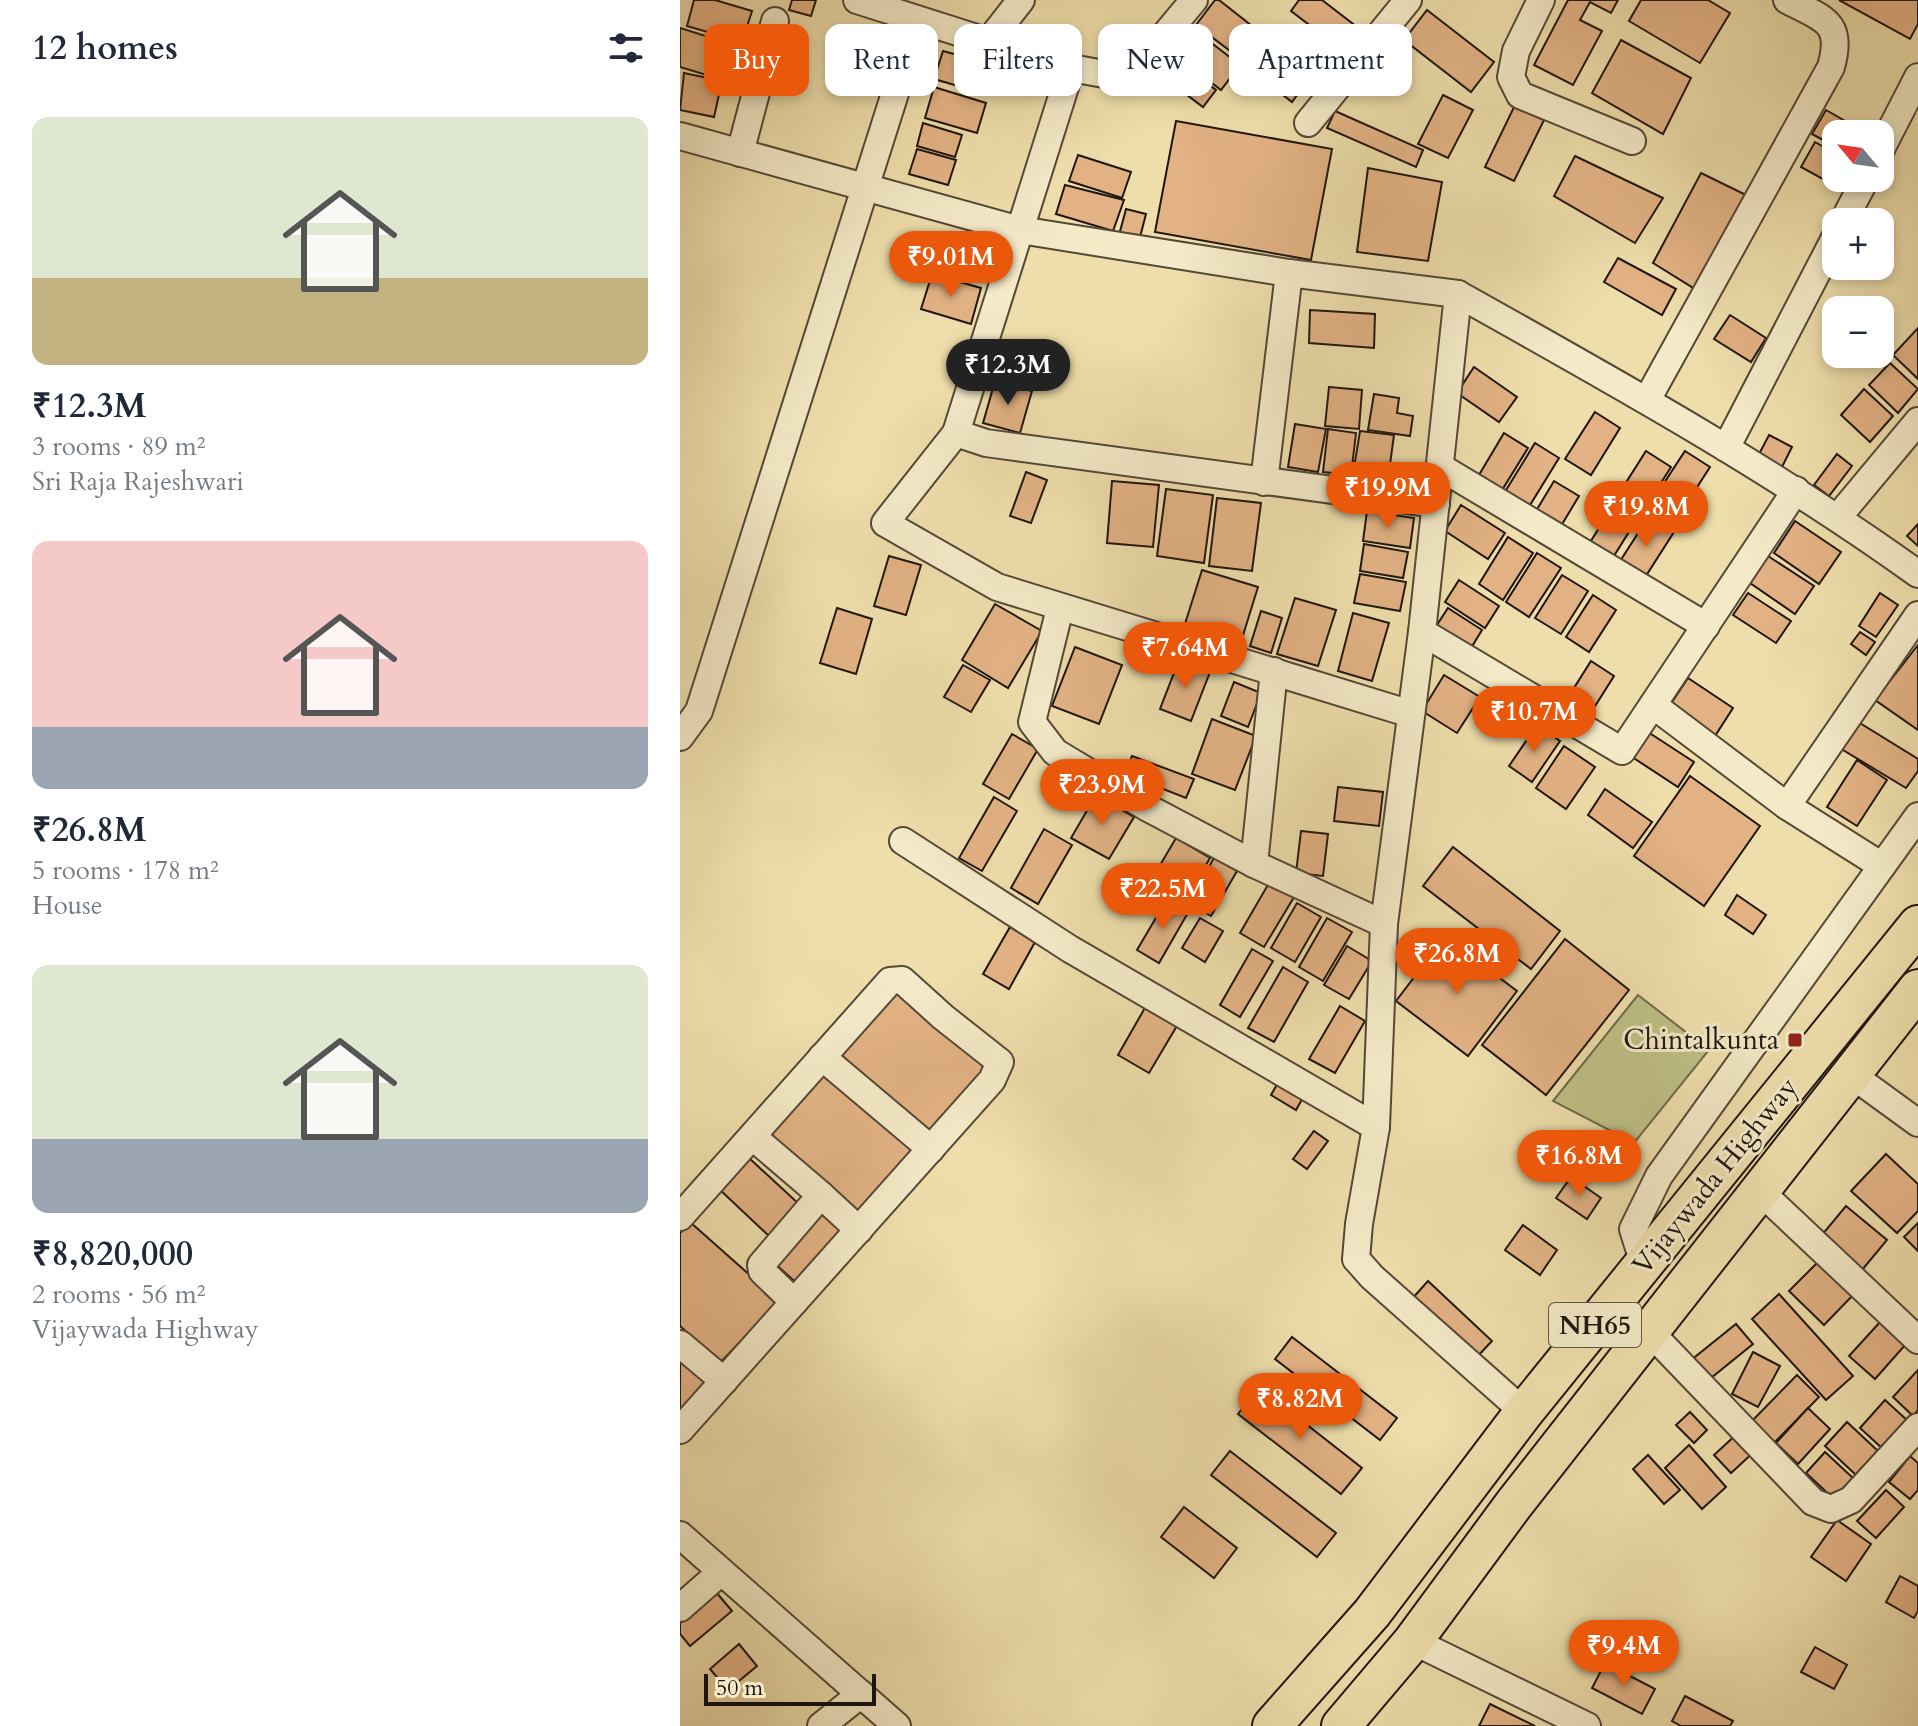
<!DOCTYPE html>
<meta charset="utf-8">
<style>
body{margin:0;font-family:Cardo,serif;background:#f2f2f3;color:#1f2937;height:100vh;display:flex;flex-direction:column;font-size:30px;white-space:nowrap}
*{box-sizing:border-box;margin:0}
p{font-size:26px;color:#747a83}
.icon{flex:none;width:44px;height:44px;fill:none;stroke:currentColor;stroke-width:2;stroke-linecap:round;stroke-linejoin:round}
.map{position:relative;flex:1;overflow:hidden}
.drawer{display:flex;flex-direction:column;background:#fff;width:680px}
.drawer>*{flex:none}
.top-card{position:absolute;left:24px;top:24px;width:760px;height:72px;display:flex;gap:16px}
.needle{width:52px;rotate:299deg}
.fabs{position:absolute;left:1142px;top:120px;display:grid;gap:16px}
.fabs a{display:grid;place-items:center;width:72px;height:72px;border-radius:16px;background:#fff;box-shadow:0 4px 12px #0003;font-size:40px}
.scale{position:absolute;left:24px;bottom:20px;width:172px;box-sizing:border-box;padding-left:8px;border:4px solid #201610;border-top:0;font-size:22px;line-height:28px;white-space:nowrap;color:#201610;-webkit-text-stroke:6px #f4eac8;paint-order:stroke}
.price{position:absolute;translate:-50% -68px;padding:0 18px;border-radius:28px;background:#ea580c;color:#fff;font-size:26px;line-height:52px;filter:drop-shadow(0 2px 4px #0008)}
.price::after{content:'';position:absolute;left:50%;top:48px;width:24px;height:18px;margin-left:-12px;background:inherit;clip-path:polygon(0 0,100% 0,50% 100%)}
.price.on{background:#222;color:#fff}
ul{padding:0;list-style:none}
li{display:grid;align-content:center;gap:16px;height:424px;padding:0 32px}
li span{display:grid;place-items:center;height:248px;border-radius:16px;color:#555}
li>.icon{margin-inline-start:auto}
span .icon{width:144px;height:144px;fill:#fffc;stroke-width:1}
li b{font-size:34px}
h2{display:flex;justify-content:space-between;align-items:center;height:96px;padding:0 32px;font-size:34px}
.chip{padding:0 28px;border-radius:16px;background:#fff;box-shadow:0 4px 12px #0003;font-size:28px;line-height:72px}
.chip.on{background:#ea580c;color:#fff}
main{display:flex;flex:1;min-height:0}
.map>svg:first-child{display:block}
.green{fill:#bec085;stroke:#6f6b4a;stroke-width:2}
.building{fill:#e2b284;stroke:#201610;stroke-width:2}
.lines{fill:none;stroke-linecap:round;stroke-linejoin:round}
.minor-casing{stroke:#544837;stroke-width:30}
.highway-casing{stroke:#201610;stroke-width:42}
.minor{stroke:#f4eac8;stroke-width:26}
.highway{stroke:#eedeab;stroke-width:38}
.poi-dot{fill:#8f2418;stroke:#f4eac8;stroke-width:3}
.labels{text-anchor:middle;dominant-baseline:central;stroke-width:6;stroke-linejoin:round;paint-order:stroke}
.shield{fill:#f4eac8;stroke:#605647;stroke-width:2}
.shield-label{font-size:26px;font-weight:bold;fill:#201610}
.poi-label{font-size:28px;fill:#201610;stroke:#f4eac8;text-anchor:end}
.street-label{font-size:28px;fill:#201610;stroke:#f4eac8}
</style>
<main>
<section class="drawer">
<h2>12 homes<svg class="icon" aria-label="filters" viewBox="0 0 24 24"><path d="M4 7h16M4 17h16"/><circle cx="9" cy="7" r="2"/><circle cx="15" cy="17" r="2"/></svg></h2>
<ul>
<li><span style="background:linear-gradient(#dfe7d0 65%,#c2b280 0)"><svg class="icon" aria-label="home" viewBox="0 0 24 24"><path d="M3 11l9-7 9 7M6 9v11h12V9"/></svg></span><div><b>₹12.3M</b><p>3 rooms · 89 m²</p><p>Sri Raja Rajeshwari</p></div></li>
<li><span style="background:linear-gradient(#f6c9c9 75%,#9aa5b1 0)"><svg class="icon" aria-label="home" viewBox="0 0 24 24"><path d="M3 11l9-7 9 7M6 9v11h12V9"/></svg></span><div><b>₹26.8M</b><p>5 rooms · 178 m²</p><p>House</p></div></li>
<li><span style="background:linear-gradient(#dfe7d0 70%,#9aa5b1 0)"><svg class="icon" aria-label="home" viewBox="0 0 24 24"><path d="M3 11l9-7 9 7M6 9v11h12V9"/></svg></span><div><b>₹8,820,000</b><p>2 rooms · 56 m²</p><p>Vijaywada Highway</p></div></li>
</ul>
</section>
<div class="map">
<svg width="1238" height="1726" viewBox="0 0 1238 1726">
<rect width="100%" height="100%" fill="#eedeab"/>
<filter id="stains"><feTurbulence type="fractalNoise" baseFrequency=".0025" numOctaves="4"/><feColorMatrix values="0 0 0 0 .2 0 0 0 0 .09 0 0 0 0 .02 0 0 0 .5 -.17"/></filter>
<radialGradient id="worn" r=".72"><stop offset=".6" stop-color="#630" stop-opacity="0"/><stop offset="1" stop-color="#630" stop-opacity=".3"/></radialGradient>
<!-- green -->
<polygon class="green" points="958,995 1029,1050 954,1143 873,1101"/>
<!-- building -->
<g class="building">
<polygon points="14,0 35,0 72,11 62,42 7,26"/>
<polygon points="112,0 136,0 131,16 109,10"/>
<polygon points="535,0 539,0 586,37 566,63 516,25"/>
<polygon points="619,0 642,0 677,27 661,49 611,11"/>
<polygon points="888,0 938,0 931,13 910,2 900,20 922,31 893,85 854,65"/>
<polygon points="961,0 1028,0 1050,13 1020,63 949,21"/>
<polygon points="1159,0 1238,0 1238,24 1230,39"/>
<polygon points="747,10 814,62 791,92 724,40"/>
<polygon points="0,28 64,48 53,83 0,67"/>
<polygon points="512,28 560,65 541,90 493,53"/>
<polygon points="941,40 1011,78 983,134 912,93"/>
<polygon points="263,51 315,65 306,94 254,79"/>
<polygon points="602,51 632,74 612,102 581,78"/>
<polygon points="491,55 536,90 523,107 478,73"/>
<polygon points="4,73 42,81 34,117 0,110"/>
<polygon points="254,87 306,103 297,133 245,118"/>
<polygon points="763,95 793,110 768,158 738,144"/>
<polygon points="834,107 864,120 834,181 805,167"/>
<polygon points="1146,110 1188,134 1156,134 1156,147 1132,134"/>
<polygon points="655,111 743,150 736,167 647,128"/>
<polygon points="496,121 652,149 631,260 475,232"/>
<polygon points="243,123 282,135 275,157 237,146"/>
<polygon points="1135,142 1156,154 1156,178 1167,178 1161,189 1121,167"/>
<polygon points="237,149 276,160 268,185 229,174"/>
<polygon points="398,155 451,172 442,198 389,181"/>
<polygon points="895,156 983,198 955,243 874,196"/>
<polygon points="688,168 762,182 748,261 677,252"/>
<polygon points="1021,173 1066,195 1015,289 973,263"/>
<polygon points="385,185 444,200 433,231 376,214"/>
<polygon points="446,209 466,214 458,245 438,239"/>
<polygon points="938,258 996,289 982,315 924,282"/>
<polygon points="252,274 301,288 291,324 241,309"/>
<polygon points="630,310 695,314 694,348 629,343"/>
<polygon points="1050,315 1086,338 1071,362 1034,339"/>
<polygon points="1238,328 1238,379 1213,355"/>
<polygon points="1210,363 1238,389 1218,413 1189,385"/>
<polygon points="794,367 837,397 819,422 777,393"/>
<polygon points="315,381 352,391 340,433 303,423"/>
<polygon points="649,387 682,390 679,429 645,426"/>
<polygon points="1184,389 1213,416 1190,442 1161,415"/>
<polygon points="694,394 719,398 717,413 733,416 730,436 688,430"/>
<polygon points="915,412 940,428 911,475 885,459"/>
<polygon points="615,424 646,429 638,472 608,467"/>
<polygon points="648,429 676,433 671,475 643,472"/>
<polygon points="680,431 714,435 708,479 673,474"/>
<polygon points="824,433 848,448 819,495 796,480"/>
<polygon points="1089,435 1112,447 1102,467 1078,456"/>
<polygon points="855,443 879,458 847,510 823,495"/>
<polygon points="966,451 991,467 965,508 940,492"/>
<polygon points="1005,451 1030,467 994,523 969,506"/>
<polygon points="1157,454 1172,466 1149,496 1134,485"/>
<polygon points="346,472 367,480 351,523 330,516"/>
<polygon points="432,481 479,485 473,547 427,543"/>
<polygon points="874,481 899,496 878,531 853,516"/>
<polygon points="486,489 533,495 524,563 477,556"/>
<polygon points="939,496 962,511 932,559 909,544"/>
<polygon points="537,498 581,503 572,571 529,566"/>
<polygon points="781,505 825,533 808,559 765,531"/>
<polygon points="687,511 734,518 730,548 683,541"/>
<polygon points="969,516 994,532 962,582 937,566"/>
<polygon points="1115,521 1161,552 1139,584 1094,553"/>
<polygon points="1238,524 1238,546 1227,536"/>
<polygon points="828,537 853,553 823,600 799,584"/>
<polygon points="684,544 728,552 723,578 680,571"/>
<polygon points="857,553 881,568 849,617 826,602"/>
<polygon points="209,556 241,565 226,615 194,606"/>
<polygon points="1088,556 1134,586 1115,614 1070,583"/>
<polygon points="522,570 578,587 560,645 504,627"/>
<polygon points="680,574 726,582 720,611 674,603"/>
<polygon points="882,575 908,591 881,634 855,618"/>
<polygon points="779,580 819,606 805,628 765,602"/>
<polygon points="1068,593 1111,621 1096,643 1053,615"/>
<polygon points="1200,593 1218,605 1196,637 1179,626"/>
<polygon points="913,595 936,610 909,652 886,637"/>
<polygon points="615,598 656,610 638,666 597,654"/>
<polygon points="315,604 362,631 328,688 282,660"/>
<polygon points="157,608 192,619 176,674 140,663"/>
<polygon points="768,608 802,630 788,653 753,631"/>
<polygon points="581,611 602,618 591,653 570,646"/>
<polygon points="673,613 709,623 692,681 658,671"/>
<polygon points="1180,632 1195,642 1186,655 1171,644"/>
<polygon points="1238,645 1238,730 1195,700"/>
<polygon points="395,647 442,665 419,724 372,706"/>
<polygon points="499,660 530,672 511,721 480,709"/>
<polygon points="911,661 934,676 905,722 882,707"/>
<polygon points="283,665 310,680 291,712 264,697"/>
<polygon points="764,675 800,697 777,733 742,711"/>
<polygon points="1008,678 1053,708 1035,736 990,705"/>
<polygon points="554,682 581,693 568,727 541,716"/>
<polygon points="532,719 576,736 555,790 512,774"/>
<polygon points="1175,720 1238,759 1238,771 1226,788 1158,747"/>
<polygon points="857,725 880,741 852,782 829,766"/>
<polygon points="968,732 1014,762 998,787 952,757"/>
<polygon points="332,734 358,749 329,799 303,784"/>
<polygon points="884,746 915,767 886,809 856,788"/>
<polygon points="452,756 514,779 506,798 445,774"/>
<polygon points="1177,760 1207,780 1177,826 1147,807"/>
<polygon points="1010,776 1080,826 1024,906 954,856"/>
<polygon points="658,787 703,792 699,826 654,821"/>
<polygon points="925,789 972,822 953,848 908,815"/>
<polygon points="416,795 454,817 429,859 391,838"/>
<polygon points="314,797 337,811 302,871 279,858"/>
<polygon points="364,829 392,845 358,904 331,888"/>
<polygon points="621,831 648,834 643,876 616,873"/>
<polygon points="496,838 530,858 503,904 469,884"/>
<polygon points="773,847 880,931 851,969 743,886"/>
<polygon points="534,858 557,871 531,916 508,903"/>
<polygon points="589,883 614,897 584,947 560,933"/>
<polygon points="1057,895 1086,915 1073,934 1045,915"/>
<polygon points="487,899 509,911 479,963 457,950"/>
<polygon points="617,903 641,917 615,962 591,948"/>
<polygon points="520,918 543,931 525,962 502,948"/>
<polygon points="647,918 672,932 643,981 619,967"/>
<polygon points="330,927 355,942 329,989 303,974"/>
<polygon points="765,937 837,991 788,1056 716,1001"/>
<polygon points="885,939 949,990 866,1095 802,1045"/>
<polygon points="667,946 692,961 669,999 644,985"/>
<polygon points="572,949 593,961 560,1017 540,1005"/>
<polygon points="603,967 628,982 594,1042 568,1028"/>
<polygon points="218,986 308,1068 250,1136 157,1053"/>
<polygon points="466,1006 498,1024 469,1073 438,1055"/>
<polygon points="660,1006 685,1021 655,1073 629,1059"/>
<polygon points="146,1069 236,1152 175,1218 85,1135"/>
<polygon points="600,1079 625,1094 616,1110 591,1095"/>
<polygon points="634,1131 648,1141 627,1169 613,1159"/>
<polygon points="930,1133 954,1151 936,1175 912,1157"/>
<polygon points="1206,1154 1238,1184 1238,1211 1217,1233 1171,1191"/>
<polygon points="68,1157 120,1205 90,1237 39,1189"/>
<polygon points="891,1177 921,1198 907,1219 876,1198"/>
<polygon points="1166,1206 1207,1240 1182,1270 1141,1236"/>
<polygon points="138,1208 170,1235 122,1288 91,1260"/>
<polygon points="10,1222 99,1301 40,1363 0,1326 0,1233"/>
<polygon points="1238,1223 1238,1251 1224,1237"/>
<polygon points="843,1225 877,1250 860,1275 825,1250"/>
<polygon points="1141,1259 1176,1292 1144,1325 1109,1291"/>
<polygon points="748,1281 812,1341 795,1359 731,1300"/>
<polygon points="1099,1294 1173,1376 1146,1400 1072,1319"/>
<polygon points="1201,1321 1226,1344 1195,1379 1169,1356"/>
<polygon points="1056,1324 1073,1344 1026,1382 1010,1361"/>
<polygon points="612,1337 717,1418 700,1440 595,1359"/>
<polygon points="1073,1352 1100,1366 1078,1407 1052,1394"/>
<polygon points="0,1354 30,1381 0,1415"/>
<polygon points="1238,1370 1238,1410 1233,1416 1213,1397"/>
<polygon points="1117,1375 1139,1397 1093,1444 1071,1422"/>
<polygon points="579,1387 682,1468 661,1494 558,1414"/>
<polygon points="1205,1400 1228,1421 1203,1449 1180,1428"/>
<polygon points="1128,1408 1150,1429 1118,1464 1096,1443"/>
<polygon points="1010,1412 1027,1430 1014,1443 996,1425"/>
<polygon points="1167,1422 1198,1451 1176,1475 1145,1446"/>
<polygon points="1058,1433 1075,1451 1051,1473 1034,1455"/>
<polygon points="1009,1445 1046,1487 1022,1509 985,1468"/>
<polygon points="550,1451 656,1533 637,1557 531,1475"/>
<polygon points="1145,1452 1173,1478 1154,1499 1126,1473"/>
<polygon points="968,1455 1000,1490 984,1504 953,1469"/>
<polygon points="1230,1456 1238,1463 1238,1490 1230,1499 1209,1482"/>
<polygon points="1206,1490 1224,1507 1196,1538 1177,1521"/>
<polygon points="504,1507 557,1548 534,1578 481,1537"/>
<polygon points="1157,1520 1191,1544 1166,1581 1131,1557"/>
<polygon points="1220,1576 1238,1586 1238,1611 1234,1618 1206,1602"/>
<polygon points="36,1592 52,1611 10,1646 0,1634 0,1623"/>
<polygon points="59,1644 77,1666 48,1690 30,1669"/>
<polygon points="1135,1647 1167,1665 1154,1689 1121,1672"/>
<polygon points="925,1663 975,1689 962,1714 912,1688"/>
<polygon points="1005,1696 1053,1721 1050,1726 1001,1726 992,1721"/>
<polygon points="810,1704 855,1726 799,1726"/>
</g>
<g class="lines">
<defs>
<g id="minor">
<polyline points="177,0 391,68 435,76 459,66 514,0"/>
<polyline points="861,0 836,51 831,77 840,95 952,141"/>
<polyline points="309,41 341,0"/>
<polyline points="391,68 276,433 306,443 756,504"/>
<polyline points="628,123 728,0"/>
<polyline points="0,136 340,230 609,273 778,294 742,632 704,924 696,1127 679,1224 676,1259 692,1277 844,1412"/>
<polyline points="1200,151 1238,77"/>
<polyline points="60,153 95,21"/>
<polyline points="1163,222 1186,178"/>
<path d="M778,294c157,88 314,175 460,280"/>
<path d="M967,400l184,-333c13,-46 -8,-48 -44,-67"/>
<polyline points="276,433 205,523 317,587 731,714"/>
<polyline points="1046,448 1156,236"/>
<polyline points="760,467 1026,626"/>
<polyline points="584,482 609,273"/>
<polyline points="1158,517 1238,421"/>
<polyline points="380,608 352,722 375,752 468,808 574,864 704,924"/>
<polyline points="742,632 942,751 1116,490"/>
<polyline points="973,705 1107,806 1238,615"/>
<polyline points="0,737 19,711 230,46"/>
<polyline points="1107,806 1202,866"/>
<polyline points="223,841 390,949 696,1127"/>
<polyline points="574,864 594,671"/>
<polyline points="142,1057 251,1149"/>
<polyline points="1172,1075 1238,1123"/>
<polyline points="73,1137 141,1195"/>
<polyline points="1081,1192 1238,1340"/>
<polyline points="0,1217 210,981 222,980 263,1017 320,1062 312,1080 0,1430"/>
<polyline points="964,1264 953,1229 979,1176 1238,816"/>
<polyline points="114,1302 82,1271 81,1265 141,1195 179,1230"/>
<polyline points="970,1332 1133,1502 1151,1509 1171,1500 1238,1427"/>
<polyline points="0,1344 44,1381"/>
<polyline points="0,1535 217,1726"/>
<polyline points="0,1608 41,1572"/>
<polyline points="733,1641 907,1726"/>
<polyline points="141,1726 181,1694"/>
</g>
<g id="highway">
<polyline points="592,1726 692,1613 844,1412 1238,925"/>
<polyline points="661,1726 733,1641 834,1504 1238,989"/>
</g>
</defs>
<!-- minor casing -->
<use href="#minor" class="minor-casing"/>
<!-- highway casing -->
<use href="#highway" class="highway-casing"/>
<!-- minor -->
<use href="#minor" class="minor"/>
<!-- highway -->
<use href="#highway" class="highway"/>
</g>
<!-- markers -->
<rect class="poi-dot" x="1107" y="1032" width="16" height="16" rx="4"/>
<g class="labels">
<!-- shield labels -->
<rect class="shield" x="869" y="1303" width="92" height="44" rx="6"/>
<g class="shield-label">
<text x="915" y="1325">NH65</text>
</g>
<!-- poi labels -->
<g class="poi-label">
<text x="1099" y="1040">Chintalkunta</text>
</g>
<!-- street labels -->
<g class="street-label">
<text transform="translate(1035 1176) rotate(-51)">Vijaywada Highway</text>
</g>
</g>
<rect width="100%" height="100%" filter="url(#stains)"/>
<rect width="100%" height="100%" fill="url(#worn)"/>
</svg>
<div class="fabs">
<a><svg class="needle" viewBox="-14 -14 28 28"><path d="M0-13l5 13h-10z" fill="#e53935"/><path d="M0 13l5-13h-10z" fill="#747a83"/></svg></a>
<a>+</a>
<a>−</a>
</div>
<div class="scale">50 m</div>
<b class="price" style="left:271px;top:299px">₹9.01M</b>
<b class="price on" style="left:328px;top:407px">₹12.3M</b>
<b class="price" style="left:708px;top:530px">₹19.9M</b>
<b class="price" style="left:966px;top:549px">₹19.8M</b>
<b class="price" style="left:505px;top:690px">₹7.64M</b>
<b class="price" style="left:854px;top:754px">₹10.7M</b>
<b class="price" style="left:422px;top:827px">₹23.9M</b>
<b class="price" style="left:483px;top:931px">₹22.5M</b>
<b class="price" style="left:777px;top:996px">₹26.8M</b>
<b class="price" style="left:899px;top:1198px">₹16.8M</b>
<b class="price" style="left:620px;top:1441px">₹8.82M</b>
<b class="price" style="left:944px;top:1688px">₹9.4M</b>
<div class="top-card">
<a class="chip on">Buy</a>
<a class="chip">Rent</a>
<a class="chip">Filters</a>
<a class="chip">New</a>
<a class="chip">Apartment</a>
</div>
</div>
</main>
